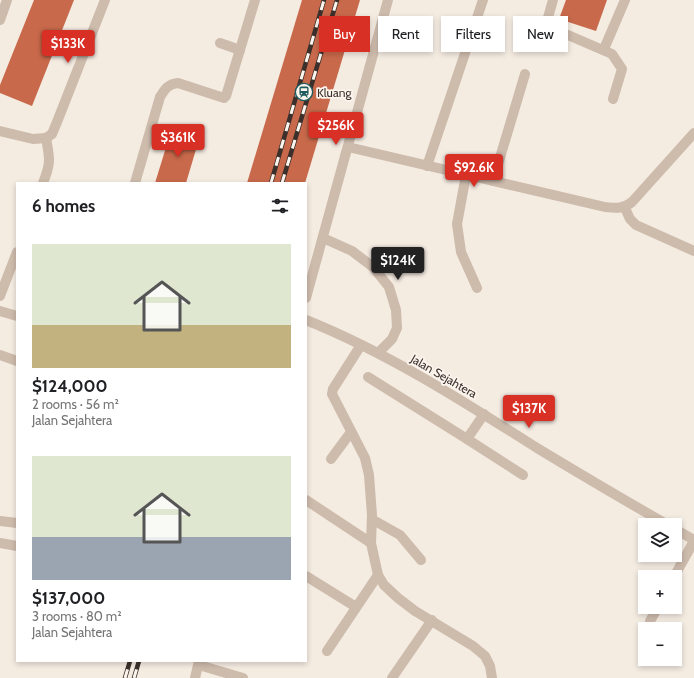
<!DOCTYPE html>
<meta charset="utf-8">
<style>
body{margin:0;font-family:Cabin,sans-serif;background:#f2f2f2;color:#202124;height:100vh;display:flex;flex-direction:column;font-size:15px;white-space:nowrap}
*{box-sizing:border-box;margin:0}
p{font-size:13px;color:#757577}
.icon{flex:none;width:22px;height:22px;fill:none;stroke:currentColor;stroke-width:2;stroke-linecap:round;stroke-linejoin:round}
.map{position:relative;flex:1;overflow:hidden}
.side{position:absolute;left:16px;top:182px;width:291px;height:480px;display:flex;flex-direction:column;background:#fff;border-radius:0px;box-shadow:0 2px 6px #0003}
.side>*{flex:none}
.top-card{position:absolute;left:319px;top:16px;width:315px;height:36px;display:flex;gap:8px}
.fabs{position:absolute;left:638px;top:518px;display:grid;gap:8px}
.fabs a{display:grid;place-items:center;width:44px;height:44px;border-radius:0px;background:#fff;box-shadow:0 2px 6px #0003;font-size:20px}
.price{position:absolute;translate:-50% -34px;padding:0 9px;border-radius:4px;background:#d93025;color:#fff;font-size:13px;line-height:26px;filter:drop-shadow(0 1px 2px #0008)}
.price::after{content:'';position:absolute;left:50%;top:24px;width:12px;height:9px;margin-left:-6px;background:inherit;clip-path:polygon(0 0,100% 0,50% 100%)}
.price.on{background:#222;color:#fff}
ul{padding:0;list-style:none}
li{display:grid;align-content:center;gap:8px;height:212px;padding:0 16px}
li span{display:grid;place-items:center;height:124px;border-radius:0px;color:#555}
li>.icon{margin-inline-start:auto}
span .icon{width:72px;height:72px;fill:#fffc;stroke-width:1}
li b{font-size:17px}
h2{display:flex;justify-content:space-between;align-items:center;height:48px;padding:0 16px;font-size:17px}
.tag{padding:0 14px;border-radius:0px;background:#fff;box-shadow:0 2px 6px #0003;font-size:14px;line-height:36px}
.tag.on{background:#d93025;color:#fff}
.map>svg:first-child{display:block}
.building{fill:#c8694b}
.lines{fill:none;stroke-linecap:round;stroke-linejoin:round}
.minor{stroke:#cdbbac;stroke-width:10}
.rail-casing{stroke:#3b302b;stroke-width:4.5}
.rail{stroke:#fbf5ee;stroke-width:3;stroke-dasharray:9;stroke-linecap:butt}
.labels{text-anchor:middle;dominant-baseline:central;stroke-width:3.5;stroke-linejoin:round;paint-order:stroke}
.poi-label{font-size:12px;fill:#3b302b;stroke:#fbf5ee;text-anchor:start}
.street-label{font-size:12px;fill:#3b302b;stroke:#fbf5ee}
</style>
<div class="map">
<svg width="694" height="678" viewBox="0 0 694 678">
<rect width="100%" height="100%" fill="#f4ebe1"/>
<!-- building -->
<g class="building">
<polygon points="34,0 74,0 32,106 0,93 0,85"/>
<polygon points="302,0 360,0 305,183 247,183"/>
<polygon points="566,0 607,0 596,31 559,19"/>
<polygon points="172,128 200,136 186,183 155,183"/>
</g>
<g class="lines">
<!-- minor -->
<g class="minor">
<polyline points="553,0 547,21 549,25 554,29 612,54 622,69 613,99"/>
<polyline points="0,20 7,0"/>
<polyline points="220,43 240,50"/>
<polyline points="604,49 625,0"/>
<polyline points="0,131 33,139 46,138"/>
<polyline points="46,138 52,134 57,122 105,0"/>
<path d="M348,147l257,60c11,1 18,2 27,-5l62,-69"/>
<polyline points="427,166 483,0"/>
<polyline points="466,175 457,224 461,252 477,288"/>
<polyline points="493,181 525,74"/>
<path d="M43,183c8,-20 7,-24 3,-45"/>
<path d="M135,183l25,-86c5,-8 8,-13 18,-14l46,15 2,-2 29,-96"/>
<polyline points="625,208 630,219 636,225 694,251"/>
<polyline points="323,238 352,251 373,267 389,287 396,310 397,328 392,339 378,353"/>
<polyline points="0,296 17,252"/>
<polyline points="306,298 388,0"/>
<polyline points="0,311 17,316"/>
<path d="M306,320c82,33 157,81 231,128 43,26 87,52 131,77"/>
<polyline points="361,345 333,389 332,394 365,458 369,475 372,515 371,543 378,575 384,585 398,598 415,611 473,646 485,656 490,666 492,678"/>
<polyline points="0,355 17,361"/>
<polyline points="368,377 467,439 484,414"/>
<polyline points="467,439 523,475"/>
<polyline points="331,459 351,432"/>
<polyline points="306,500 371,543"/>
<polyline points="372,520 375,521 400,535 421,560"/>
<polyline points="0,521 17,523"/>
<polyline points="675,529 694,540"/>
<polyline points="0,543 17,546"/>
<polyline points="306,576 356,607"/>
<polyline points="674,577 694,541"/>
<polyline points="650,621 658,607"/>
<polyline points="327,651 378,575"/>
<polyline points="199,665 243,678"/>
<polyline points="195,678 199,661"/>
<polyline points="392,678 432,620"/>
</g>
<defs>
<g id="rail">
<polyline points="271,183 324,0"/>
<polyline points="282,183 337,0"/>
<polyline points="125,678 130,661"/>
<polyline points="134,678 139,661"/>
</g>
</defs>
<!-- rail casing -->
<use href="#rail" class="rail-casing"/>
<!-- rail -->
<use href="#rail" class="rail"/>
</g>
<!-- icons -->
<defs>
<symbol id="station-ring" viewBox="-11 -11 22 22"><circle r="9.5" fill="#fbf5ee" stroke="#1f5a5e" stroke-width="1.5"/><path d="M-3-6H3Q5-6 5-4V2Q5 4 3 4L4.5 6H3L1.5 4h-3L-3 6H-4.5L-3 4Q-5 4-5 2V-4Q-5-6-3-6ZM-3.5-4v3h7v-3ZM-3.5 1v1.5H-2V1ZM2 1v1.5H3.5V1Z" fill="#1f5a5e"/></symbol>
</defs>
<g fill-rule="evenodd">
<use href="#station-ring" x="294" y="82" width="20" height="20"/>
</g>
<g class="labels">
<!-- poi labels -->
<g class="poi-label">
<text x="317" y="92">Kluang</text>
</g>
<!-- street labels -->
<g class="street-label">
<text transform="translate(444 376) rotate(30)">Jalan Sejahtera</text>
</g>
</g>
</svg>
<div class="fabs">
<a><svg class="icon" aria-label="layers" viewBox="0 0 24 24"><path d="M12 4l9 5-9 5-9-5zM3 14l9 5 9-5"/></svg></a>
<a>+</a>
<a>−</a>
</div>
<b class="price" style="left:68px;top:64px">$133K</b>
<b class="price" style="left:336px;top:146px">$256K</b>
<b class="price" style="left:178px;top:158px">$361K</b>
<b class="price" style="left:474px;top:188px">$92.6K</b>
<b class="price on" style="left:398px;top:281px">$124K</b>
<b class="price" style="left:529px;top:429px">$137K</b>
<div class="top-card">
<a class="tag on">Buy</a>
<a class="tag">Rent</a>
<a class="tag">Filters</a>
<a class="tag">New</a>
</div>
<section class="side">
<h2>6 homes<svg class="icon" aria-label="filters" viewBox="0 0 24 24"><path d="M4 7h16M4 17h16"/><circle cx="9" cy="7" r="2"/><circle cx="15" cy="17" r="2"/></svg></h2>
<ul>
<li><span style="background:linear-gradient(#dfe7d0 65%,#c2b280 0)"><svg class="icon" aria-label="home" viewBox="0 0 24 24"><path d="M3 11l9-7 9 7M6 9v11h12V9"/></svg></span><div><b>$124,000</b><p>2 rooms · 56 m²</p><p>Jalan Sejahtera</p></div></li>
<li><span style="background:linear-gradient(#dfe7d0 65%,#9aa5b1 0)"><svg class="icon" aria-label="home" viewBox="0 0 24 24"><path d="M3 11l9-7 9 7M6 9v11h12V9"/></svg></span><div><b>$137,000</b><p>3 rooms · 80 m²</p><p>Jalan Sejahtera</p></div></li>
</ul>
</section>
</div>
